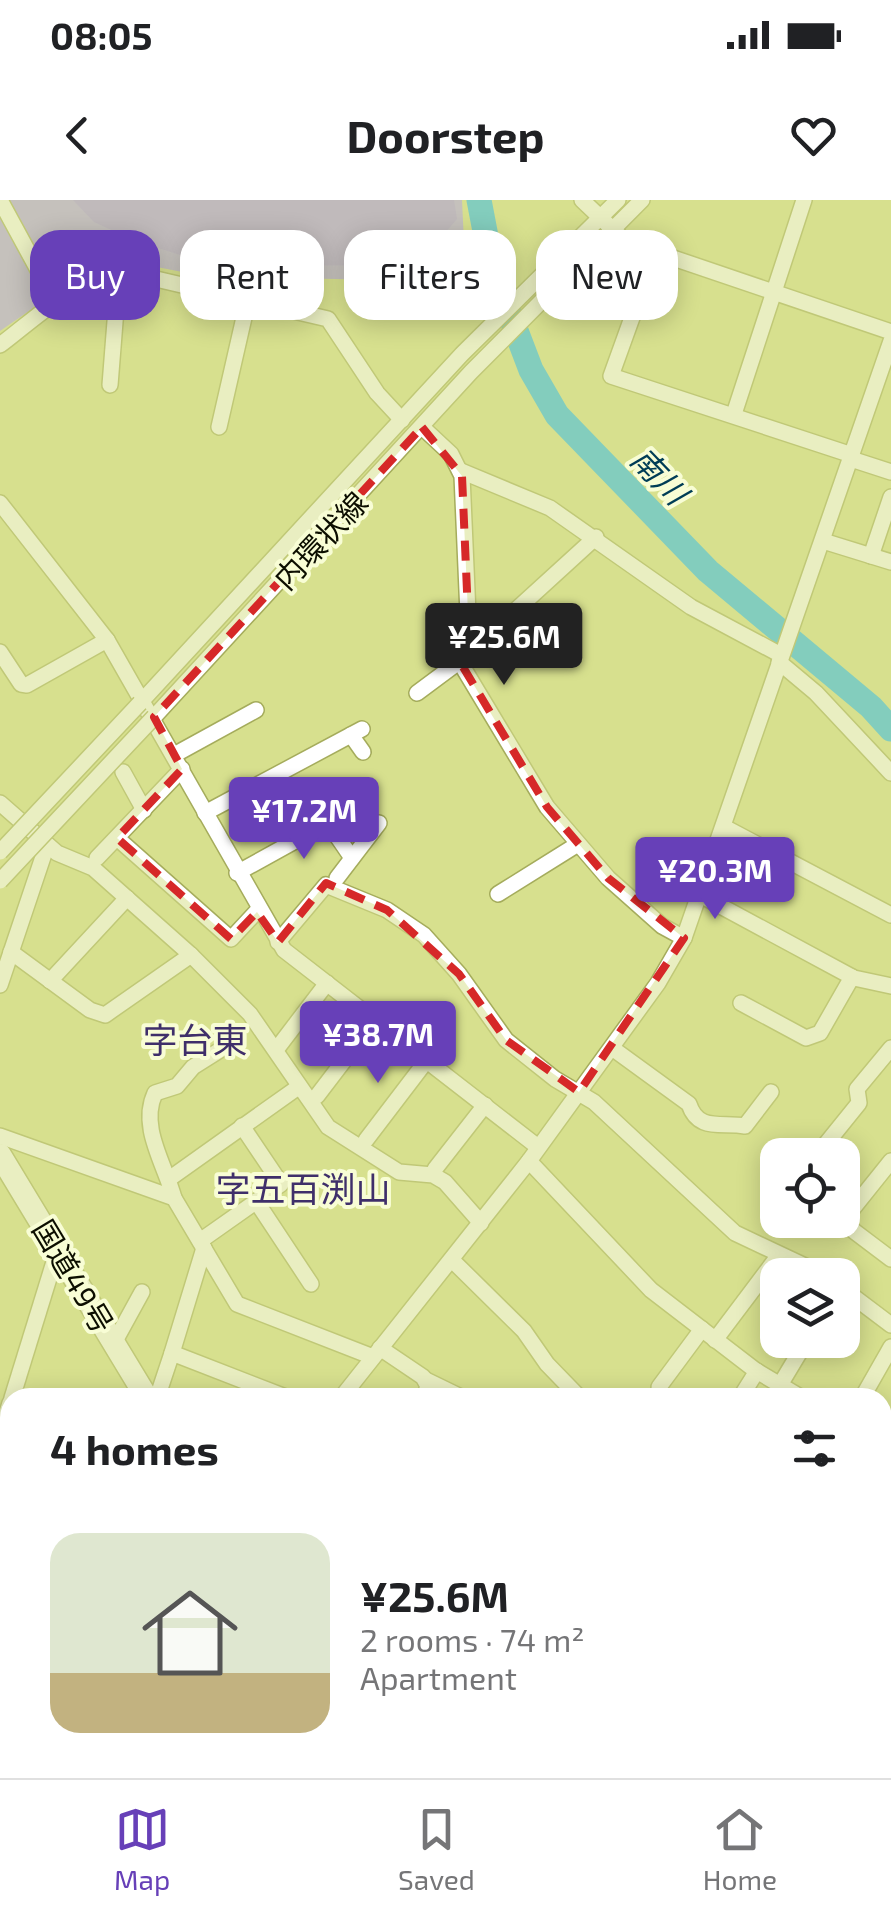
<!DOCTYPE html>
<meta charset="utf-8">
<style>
body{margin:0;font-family:"Exo 2","Noto Sans JP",sans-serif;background:#f6f6f6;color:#202124;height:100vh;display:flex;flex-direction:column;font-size:38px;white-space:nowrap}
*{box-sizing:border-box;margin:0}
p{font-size:32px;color:#757577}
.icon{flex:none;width:55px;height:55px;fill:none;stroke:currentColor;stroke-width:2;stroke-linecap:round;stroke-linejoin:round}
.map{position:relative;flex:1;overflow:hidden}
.side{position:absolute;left:0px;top:1188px;width:892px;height:392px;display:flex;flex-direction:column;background:#fff;border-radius:30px 30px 0 0;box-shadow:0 5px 25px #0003}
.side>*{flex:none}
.top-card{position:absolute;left:30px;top:30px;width:832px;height:90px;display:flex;gap:20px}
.controls{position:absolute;left:760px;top:938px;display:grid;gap:20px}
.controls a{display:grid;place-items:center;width:100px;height:100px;border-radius:20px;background:#fff;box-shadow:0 5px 25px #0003;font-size:50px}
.price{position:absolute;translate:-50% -85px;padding:0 22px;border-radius:10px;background:#6740b8;color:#fff;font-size:32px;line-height:65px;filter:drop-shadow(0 2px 5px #0008)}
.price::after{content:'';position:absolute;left:50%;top:60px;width:30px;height:22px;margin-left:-15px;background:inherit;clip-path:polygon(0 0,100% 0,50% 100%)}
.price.active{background:#222;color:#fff}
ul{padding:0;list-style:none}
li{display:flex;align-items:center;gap:30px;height:250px;padding:0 50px}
li span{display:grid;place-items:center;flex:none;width:280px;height:200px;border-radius:30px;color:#555}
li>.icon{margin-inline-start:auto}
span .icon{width:120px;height:120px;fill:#fffc;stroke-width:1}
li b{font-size:42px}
h2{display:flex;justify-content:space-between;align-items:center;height:120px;padding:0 50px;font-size:42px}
.tag{padding:0 35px;border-radius:30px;background:#fff;box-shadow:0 5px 25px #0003;font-size:35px;line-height:90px}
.tag.active{background:#6740b8;color:#fff}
.status{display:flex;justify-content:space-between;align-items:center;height:70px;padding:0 50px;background:#fff;direction:ltr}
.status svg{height:28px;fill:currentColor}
header{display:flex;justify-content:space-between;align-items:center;height:130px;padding:0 50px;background:#fff;font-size:45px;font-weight:700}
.tabs{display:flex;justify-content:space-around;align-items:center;height:140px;border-top:2px solid #e0e0e0;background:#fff;font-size:28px;color:#757577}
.tabs a{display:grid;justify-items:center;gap:5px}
.tabs .active{color:#6740b8}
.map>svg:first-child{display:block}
.green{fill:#af9bf4}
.forest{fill:#a48cf2}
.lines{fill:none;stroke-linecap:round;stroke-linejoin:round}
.river{stroke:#1eb7f6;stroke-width:25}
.minor-casing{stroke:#a5ac5c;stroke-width:18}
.highway-casing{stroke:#a5ac5c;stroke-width:25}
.minor{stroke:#fff;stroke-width:15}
.highway{stroke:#fff;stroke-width:22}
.minor-bridge-casing{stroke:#a5ac5c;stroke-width:18;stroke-linecap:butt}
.minor-bridge{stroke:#fff;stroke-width:15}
.marked{fill:none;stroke:#d62828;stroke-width:8;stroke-dasharray:20 12;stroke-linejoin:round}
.labels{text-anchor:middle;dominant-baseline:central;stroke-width:8;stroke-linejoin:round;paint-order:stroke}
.street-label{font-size:30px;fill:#0c0e00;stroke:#f8fdd5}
.water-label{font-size:32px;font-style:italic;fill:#003d56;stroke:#f8fdd5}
.quarter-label{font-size:35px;fill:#3f2f6a;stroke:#f8fdd5}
</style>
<div class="status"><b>08:05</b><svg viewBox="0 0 49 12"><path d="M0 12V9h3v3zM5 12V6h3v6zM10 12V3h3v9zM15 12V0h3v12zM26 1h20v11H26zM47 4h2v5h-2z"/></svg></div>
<header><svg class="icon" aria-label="back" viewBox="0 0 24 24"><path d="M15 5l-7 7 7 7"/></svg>Doorstep<svg class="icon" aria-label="heart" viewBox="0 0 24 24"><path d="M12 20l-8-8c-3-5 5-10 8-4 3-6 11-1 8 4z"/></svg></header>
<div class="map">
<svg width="891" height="1578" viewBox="0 0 891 1578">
<rect width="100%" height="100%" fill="#d7e08e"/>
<!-- green -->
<polygon class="green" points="0,0 462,0 465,63 428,81 203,76 131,62 96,65 0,131"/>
<!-- forest -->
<polygon class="forest" points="73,0 454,0 457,19 432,48 397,65 215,66 133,40 94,22"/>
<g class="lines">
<!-- river -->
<polyline class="river" points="479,0 492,68 531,170 557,215 708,371 871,507 891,529"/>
<defs>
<g id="minor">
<polyline points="0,0 56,103"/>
<polyline points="582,0 626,42 891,132"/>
<polyline points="656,51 611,176 852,255"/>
<path d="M0,145c30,-22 89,-78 126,-73l202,47 49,74 25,27"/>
<polyline points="110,185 119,71"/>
<polyline points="734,214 804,0"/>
<polyline points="219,227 248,100"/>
<polyline points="422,227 451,254 462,276 468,414 459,448 461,464 547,607 608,678 662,726 684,738"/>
<polyline points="851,259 891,272"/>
<polyline points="461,271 550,308 691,407 781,455"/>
<polyline points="0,303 107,440 284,750 538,947"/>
<polyline points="823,341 891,362"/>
<polyline points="871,356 891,297"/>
<polyline points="0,452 21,484 27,485 107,440"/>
<polyline points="779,462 816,493 891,573"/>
<polyline points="417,493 460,461 596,337"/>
<polyline points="140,503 462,154 618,0"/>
<polyline points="154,517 471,172 642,0"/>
<polyline points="351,535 363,552"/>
<polyline points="174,555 256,510"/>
<polyline points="123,572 144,610"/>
<polyline points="0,603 57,653 93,668 191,755 250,814 328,927 399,972 433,975 445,982 481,1023"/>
<polyline points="205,613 362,529"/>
<polyline points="328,623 352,658"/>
<polyline points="724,627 891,715"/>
<polyline points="117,638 231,739 257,711"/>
<polyline points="97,658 182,569"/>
<polyline points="237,673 351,610"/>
<polyline points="337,678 379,623"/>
<polyline points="498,694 578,644"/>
<polyline points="702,696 854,778 891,786"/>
<polyline points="278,742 326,685 387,710 424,735 459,774 506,840 555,879 594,902 735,1033 824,1075"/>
<polyline points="11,752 90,810 105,815 191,755"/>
<polyline points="50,781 127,698"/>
<polyline points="0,785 47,645"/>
<polyline points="741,803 806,838 820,833 852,777"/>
<polyline points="279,846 327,783"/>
<path d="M612,848l77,56c9,28 32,18 56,22l26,-34"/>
<polyline points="317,896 375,820"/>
<polyline points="0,936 174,998 237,1104 373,1157"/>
<polyline points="366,940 427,860"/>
<polyline points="817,955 859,903 857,889 891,848"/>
<polyline points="529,961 651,1090 755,1170 802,1198"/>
<polyline points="891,961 842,1022 891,1059"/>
<polyline points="435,969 485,905"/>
<polyline points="169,979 297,888"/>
<path d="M174,998c-9,-34 -35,-71 -19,-105l22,-7 16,-19 27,-17"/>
<polyline points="256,1001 311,1084"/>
<polyline points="200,1041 281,984 242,926"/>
<polyline points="452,1060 524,1131 547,1164 580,1198"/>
<polyline points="842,1088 891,1125"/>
<polyline points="715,1140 779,1055"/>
<polyline points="114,1143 142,1092"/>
<polyline points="380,1148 423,1177 428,1186 424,1198"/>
<polyline points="172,1153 204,1048"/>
<polyline points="426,1180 463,1198"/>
<polyline points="780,1185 807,1140"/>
<polyline points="659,1187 702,1129"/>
<polyline points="12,1198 58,1049"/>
<polyline points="157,1198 172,1153 288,1198"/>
<polyline points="341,1198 529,961 658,783 684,738 891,141"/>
<polyline points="740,1198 757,1171"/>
<polyline points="862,1198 891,1147"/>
<polyline points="0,1235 10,1203"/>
<polyline points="882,1243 891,1248"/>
<polyline points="0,1411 10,1414"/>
<polyline points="882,1415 891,1418"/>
<polyline points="882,1508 891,1513"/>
<polyline points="0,1550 10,1554"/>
<polyline points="54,1570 75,1578"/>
<polyline points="439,1570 460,1578"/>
<polyline points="725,1570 726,1578"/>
<polyline points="34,1578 37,1570"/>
<polyline points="187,1578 190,1570"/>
<polyline points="488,1578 491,1570"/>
<polyline points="889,1578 891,1574"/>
</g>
<g id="highway">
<polyline points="0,955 147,1198"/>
<polyline points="334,1570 336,1578"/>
</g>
</defs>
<!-- minor casing -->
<use href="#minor" class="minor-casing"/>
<!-- highway casing -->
<use href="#highway" class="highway-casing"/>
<!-- minor -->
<use href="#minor" class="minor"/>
<!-- highway -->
<use href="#highway" class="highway"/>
<defs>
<g id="minor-bridge">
<polyline points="0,652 140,503"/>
<polyline points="0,681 154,517"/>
</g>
</defs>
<!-- minor-bridge casing -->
<use href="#minor-bridge" class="minor-bridge-casing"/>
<!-- minor-bridge -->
<use href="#minor-bridge" class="minor-bridge"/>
</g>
<!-- marked area -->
<path d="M0 0H891V1578H0ZM422,227l40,49 6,138 -8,48 87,145 61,71 76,60 -105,154 -73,-52 -47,-66 -72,-64 -61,-27 -48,59 -21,-30 -26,27 -114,-101 65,-69 -28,-52z" fill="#d7e08e" fill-opacity=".55" fill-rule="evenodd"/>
<path class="marked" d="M422,227l40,49 6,138 -8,48 87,145 61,71 76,60 -105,154 -73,-52 -47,-66 -72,-64 -61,-27 -48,59 -21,-30 -26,27 -114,-101 65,-69 -28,-52z"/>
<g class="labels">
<!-- street labels -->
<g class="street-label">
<text transform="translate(320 340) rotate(-47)">内環状線</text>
<text transform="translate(74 1076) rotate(59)">国道49号</text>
</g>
<!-- water labels -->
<g class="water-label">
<text transform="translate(660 275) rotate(46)">南川</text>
</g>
<!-- quarter labels -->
<g class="quarter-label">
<text x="195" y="839">字台東</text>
<text x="303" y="988">字五百渕山</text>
</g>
</g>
</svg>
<div class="controls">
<a><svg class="icon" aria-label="locate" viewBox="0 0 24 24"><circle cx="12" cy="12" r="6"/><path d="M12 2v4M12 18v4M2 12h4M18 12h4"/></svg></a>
<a><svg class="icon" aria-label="layers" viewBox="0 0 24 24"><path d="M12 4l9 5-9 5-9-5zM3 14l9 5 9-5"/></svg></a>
</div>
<b class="price active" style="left:504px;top:488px">¥25.6M</b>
<b class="price" style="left:304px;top:662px">¥17.2M</b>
<b class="price" style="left:715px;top:722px">¥20.3M</b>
<b class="price" style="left:378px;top:886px">¥38.7M</b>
<div class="top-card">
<a class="tag active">Buy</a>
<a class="tag">Rent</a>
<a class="tag">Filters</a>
<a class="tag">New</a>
</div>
<section class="side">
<h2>4 homes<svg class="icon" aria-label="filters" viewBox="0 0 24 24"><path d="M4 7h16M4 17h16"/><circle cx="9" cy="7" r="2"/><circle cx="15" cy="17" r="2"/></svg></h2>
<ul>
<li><span style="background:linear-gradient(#dfe7d0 70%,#c2b280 0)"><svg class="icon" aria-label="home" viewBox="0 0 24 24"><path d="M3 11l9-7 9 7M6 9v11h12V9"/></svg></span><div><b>¥25.6M</b><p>2 rooms · 74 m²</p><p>Apartment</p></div></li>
</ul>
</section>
</div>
<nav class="tabs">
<a class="active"><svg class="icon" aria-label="map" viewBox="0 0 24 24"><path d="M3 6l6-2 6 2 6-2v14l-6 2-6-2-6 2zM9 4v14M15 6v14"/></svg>Map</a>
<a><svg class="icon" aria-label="saved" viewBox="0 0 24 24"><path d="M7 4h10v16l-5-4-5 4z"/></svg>Saved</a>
<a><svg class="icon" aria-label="home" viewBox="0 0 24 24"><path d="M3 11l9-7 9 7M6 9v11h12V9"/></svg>Home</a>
</nav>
